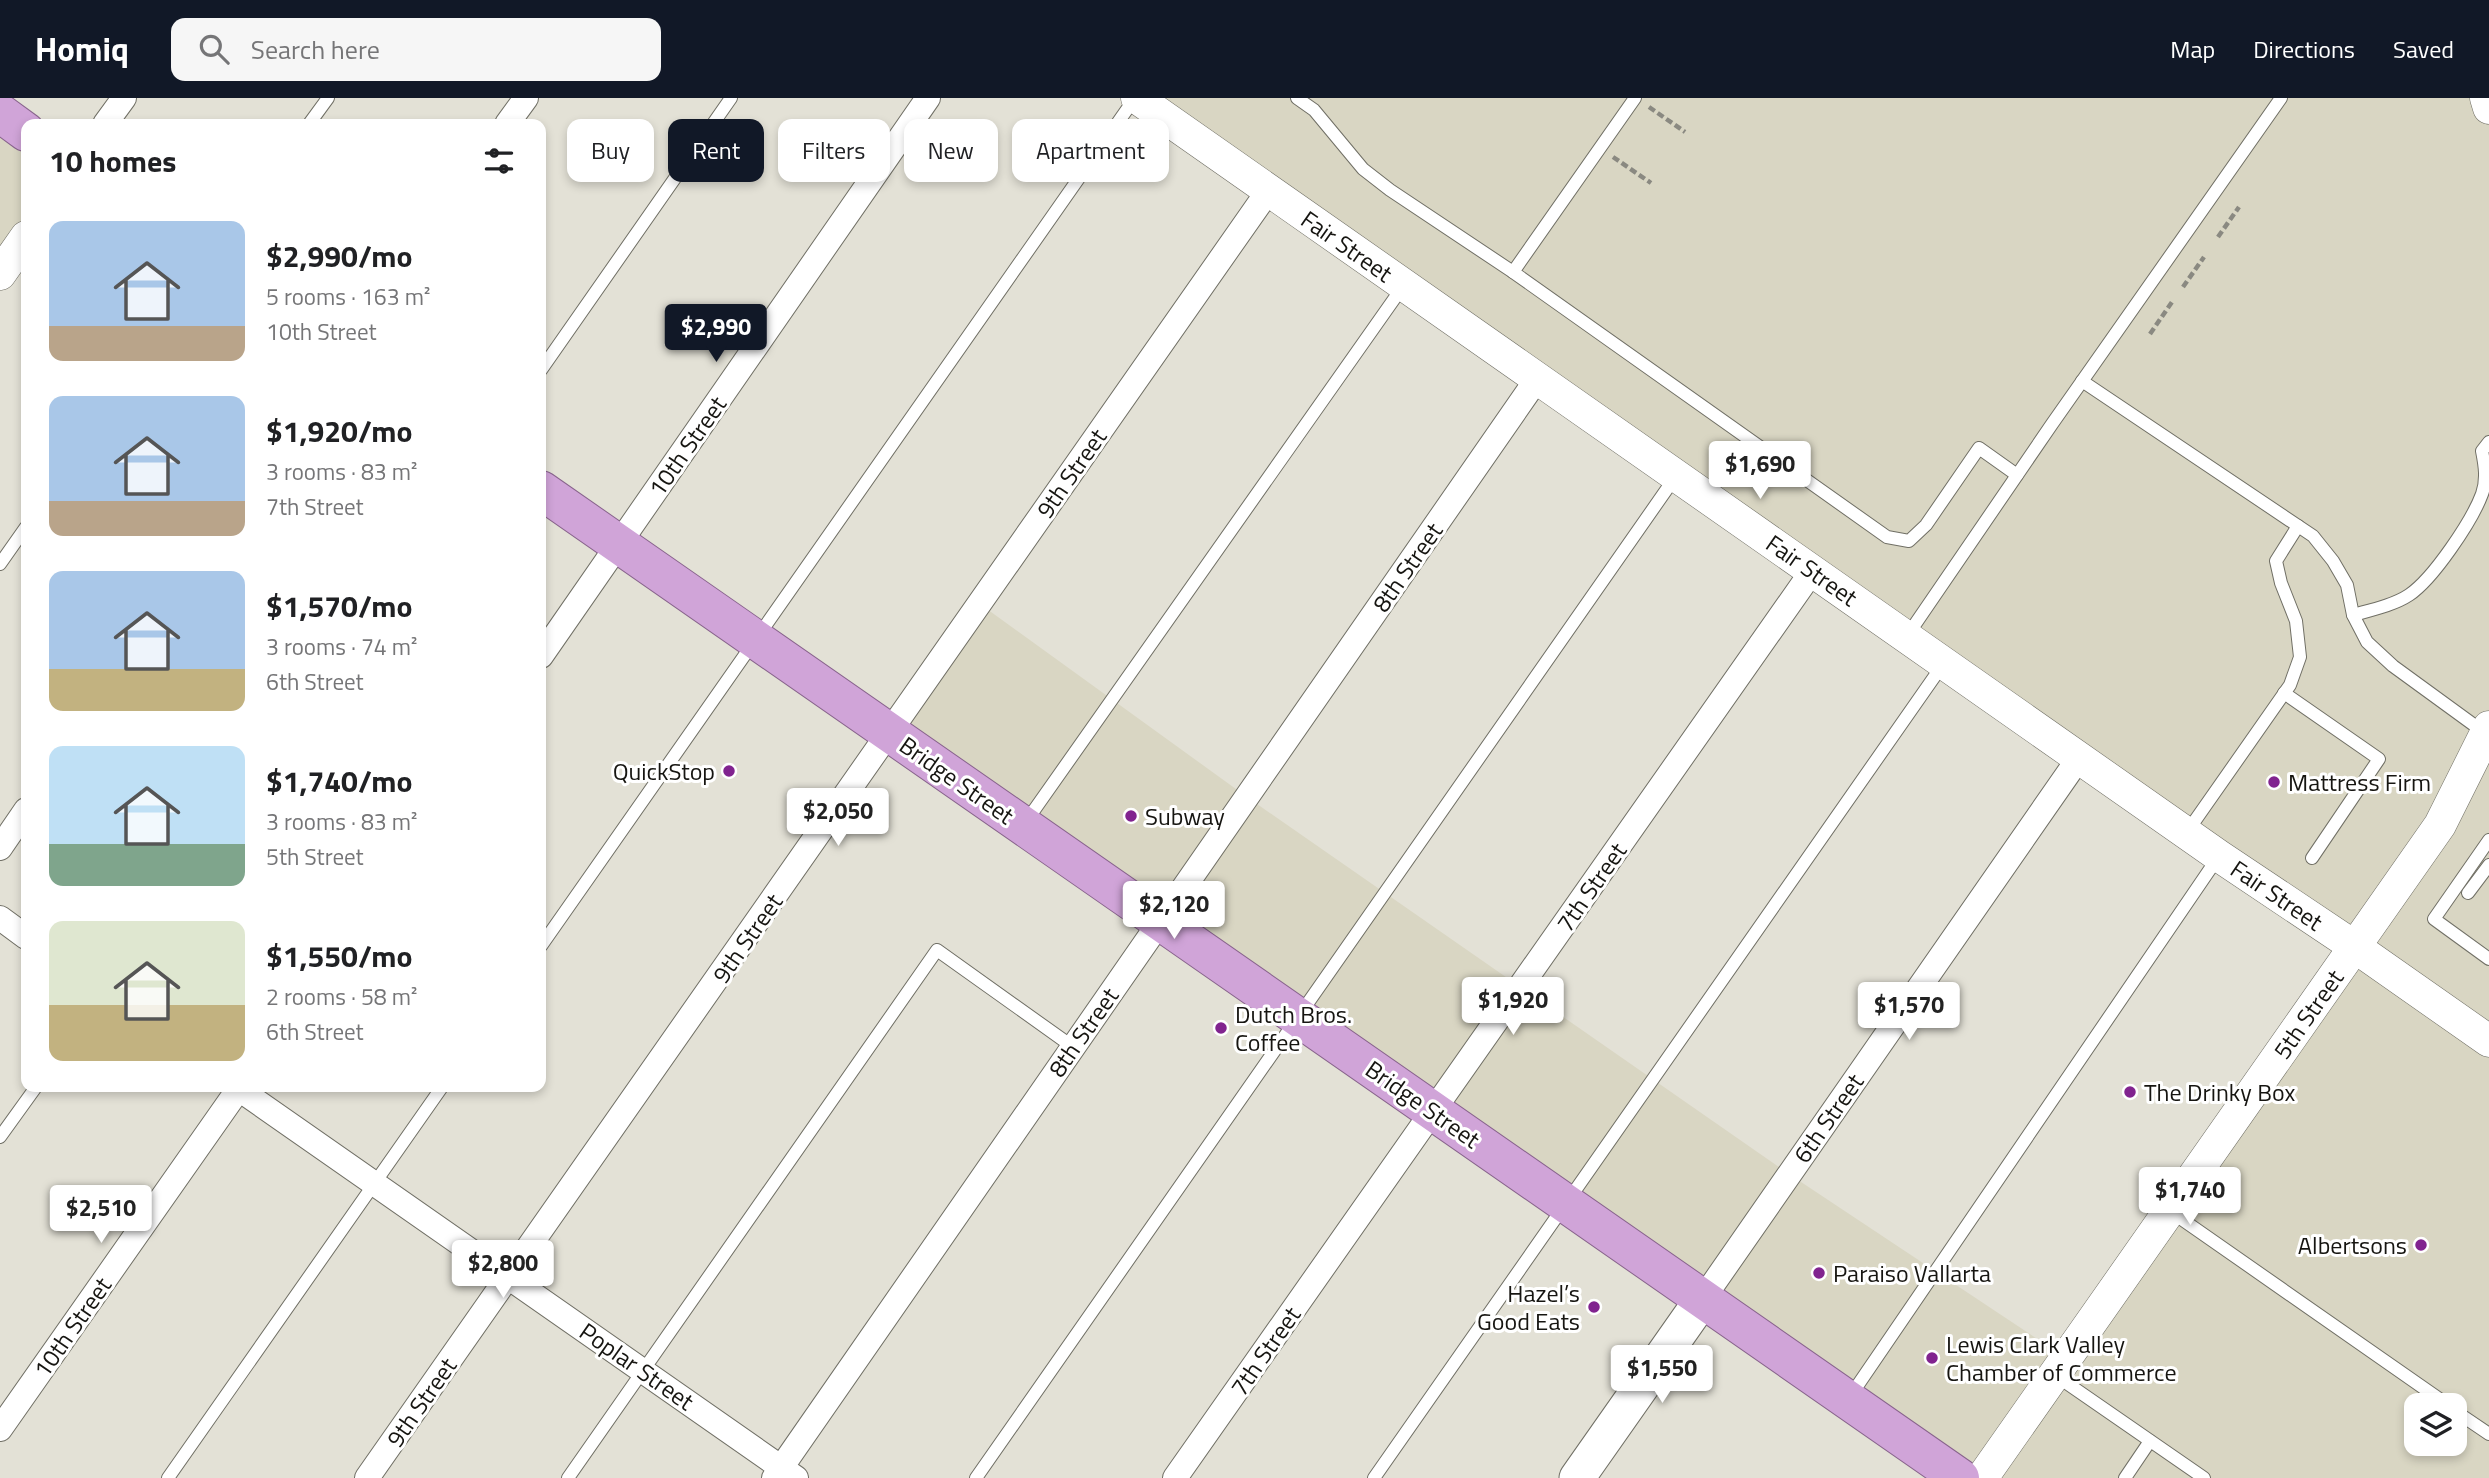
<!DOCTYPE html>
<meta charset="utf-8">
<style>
body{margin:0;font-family:"Titillium Web",sans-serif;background:#f6f6f6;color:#202124;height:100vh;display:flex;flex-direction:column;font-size:26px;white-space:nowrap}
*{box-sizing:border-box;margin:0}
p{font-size:23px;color:#757577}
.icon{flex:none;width:38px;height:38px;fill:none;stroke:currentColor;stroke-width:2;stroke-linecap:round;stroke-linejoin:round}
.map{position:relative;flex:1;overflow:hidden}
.side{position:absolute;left:21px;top:21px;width:525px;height:973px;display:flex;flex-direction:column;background:#fff;border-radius:14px;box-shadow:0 4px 10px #0003}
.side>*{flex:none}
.banner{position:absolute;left:567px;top:21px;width:665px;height:63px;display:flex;gap:14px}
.buttons{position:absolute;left:2404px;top:1295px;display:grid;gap:14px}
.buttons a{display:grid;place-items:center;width:63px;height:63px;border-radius:14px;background:#fff;box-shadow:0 4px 10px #0003;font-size:35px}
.price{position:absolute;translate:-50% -60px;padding:0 16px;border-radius:7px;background:#fff;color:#222;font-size:23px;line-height:46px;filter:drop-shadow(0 2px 4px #0008)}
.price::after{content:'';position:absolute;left:50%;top:42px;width:21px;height:16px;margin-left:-10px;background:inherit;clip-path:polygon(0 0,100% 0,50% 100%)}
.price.current{background:#111827;color:#fff}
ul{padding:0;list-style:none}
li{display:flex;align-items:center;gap:21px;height:175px;padding:0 28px}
li span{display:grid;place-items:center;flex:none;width:196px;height:140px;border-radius:14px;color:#555}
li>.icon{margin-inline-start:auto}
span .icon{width:84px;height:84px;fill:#fffc;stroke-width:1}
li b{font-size:30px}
h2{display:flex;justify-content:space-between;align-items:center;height:84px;padding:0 28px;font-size:30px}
.tag{padding:0 24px;border-radius:14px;background:#fff;box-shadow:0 4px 10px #0003;font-size:24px;line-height:63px}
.tag.current{background:#111827;color:#fff}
header{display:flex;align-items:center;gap:42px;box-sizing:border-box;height:98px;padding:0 35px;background:#111827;color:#fff}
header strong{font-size:33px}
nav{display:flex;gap:38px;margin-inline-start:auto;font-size:24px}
.search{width:490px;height:63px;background:#f6f6f6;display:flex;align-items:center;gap:18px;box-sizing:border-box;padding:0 24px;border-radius:14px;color:#757577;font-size:26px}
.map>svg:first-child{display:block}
.built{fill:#d9d6c3;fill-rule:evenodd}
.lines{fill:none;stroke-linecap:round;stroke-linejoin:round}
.service-casing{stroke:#706f65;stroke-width:14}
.minor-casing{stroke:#706f65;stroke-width:26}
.tertiary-casing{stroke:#706f65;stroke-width:33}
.secondary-casing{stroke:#706f65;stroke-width:37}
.trunk-casing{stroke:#88648c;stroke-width:40}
.path{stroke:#8a8981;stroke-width:4.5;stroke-dasharray:7 3.5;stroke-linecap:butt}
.service{stroke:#fff;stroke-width:12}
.minor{stroke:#fff;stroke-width:24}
.tertiary{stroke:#fff;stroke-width:32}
.secondary{stroke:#fff;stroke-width:35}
.trunk{stroke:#d0a4d8;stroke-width:38}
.poi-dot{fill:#81238f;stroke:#fff;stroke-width:2.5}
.labels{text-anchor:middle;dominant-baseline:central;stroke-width:6;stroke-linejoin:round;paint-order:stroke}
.street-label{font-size:24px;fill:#161511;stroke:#fff}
.poi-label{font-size:24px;fill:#161511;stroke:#fff;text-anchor:start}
</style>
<header>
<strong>Homiq</strong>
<div class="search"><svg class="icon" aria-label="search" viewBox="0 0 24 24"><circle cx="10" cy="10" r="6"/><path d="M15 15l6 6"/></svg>Search here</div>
<nav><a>Map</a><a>Directions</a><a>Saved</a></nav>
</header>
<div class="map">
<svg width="2489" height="1380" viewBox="0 0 2489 1380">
<rect width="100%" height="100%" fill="#e3e1d6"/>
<!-- built -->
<g class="built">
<path d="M1137,0h1352v1380h-529l-1070,-745 90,-129 267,193 542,377 277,184 289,-412zM2417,1307h38v39h-38z"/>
<polygon points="0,15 26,34 26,139 0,176"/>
</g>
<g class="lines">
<defs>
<g id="service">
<polyline points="1297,0 1314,12 1363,71 1390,92 1513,174"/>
<polyline points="1635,0 1513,174 1887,439 1909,443 1926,427 1979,350 2017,377"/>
<polyline points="309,26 328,0"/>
<polyline points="541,272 731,0"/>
<polyline points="2082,283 2313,438 2333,463 2347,487 2353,517 2367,544 2393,568 2485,635"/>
<polyline points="0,466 26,429"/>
<path d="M2353,517c18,-5 41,-10 56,-20 24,-16 63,-74 73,-101 5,-14 3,-28 0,-43l7,-9"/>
<polyline points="1907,538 2052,326 2281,0"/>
<polyline points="2284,595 2379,661 2312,760"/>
<polyline points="1025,725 1404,187"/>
<polyline points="2187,734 2290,587 2300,559 2296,523 2281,485 2276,463 2298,428"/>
<polyline points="2489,742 2434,821 2489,861"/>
<polyline points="2468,795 2489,767"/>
<polyline points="541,848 1135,0"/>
<polyline points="0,1039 36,989"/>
<polyline points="2170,1113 2448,1307"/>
<polyline points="2055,1277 2204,1380"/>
<polyline points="1849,1300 2219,758"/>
<polyline points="2455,1313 2489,1336"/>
<polyline points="168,1380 442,989"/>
<polyline points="568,1380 937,852 1073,949"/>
<polyline points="976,1380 1676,378"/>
<polyline points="1374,1380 1944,565"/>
<polyline points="2125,1380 2150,1343"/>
</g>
<g id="minor">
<polyline points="105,26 124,0"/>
<polyline points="507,26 526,0"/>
<polyline points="541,558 928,0"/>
<polyline points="0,750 26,712"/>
<polyline points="0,820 26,839"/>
<polyline points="236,989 796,1380"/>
<polyline points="1702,1202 2079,660"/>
<polyline points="0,1331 240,989"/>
<polyline points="367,1380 1269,92"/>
<polyline points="774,1380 1537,281"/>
<polyline points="1175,1380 1813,472"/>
</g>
<g id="tertiary">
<polyline points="1137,0 2219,758 2355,849 2489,943"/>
<polyline points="2486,0 2489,10"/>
<polyline points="0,176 26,139"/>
<polyline points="1982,1380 2440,727 2489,629"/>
</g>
<polyline id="secondary" points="1577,1380 1702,1202"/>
<g id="trunk">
<polyline points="0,15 26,34"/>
<polyline points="541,392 1960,1380"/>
</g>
</defs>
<!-- service casing -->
<use href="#service" class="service-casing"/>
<!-- minor casing -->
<use href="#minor" class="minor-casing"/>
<!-- tertiary casing -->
<use href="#tertiary" class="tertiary-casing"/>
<!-- secondary casing -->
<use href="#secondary" class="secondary-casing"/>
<!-- trunk casing -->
<use href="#trunk" class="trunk-casing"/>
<!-- path -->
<g class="path">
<polyline points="1649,9 1685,34"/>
<polyline points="1613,59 1651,85"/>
<polyline points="2218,139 2239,109"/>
<polyline points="2183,189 2204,159"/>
<polyline points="2150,236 2172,204"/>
</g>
<!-- service -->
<use href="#service" class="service"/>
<!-- minor -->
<use href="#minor" class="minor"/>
<!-- tertiary -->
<use href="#tertiary" class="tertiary"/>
<!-- secondary -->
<use href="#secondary" class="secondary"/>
<!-- trunk -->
<use href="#trunk" class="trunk"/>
</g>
<!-- markers -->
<g class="poi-dot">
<circle cx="729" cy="673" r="7"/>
<circle cx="2274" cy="684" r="7"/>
<circle cx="1131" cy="718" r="7"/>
<circle cx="1221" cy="930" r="7"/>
<circle cx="2130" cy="994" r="7"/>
<circle cx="2421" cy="1147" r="7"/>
<circle cx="1819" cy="1175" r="7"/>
<circle cx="1594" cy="1209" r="7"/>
<circle cx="1932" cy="1260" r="7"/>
</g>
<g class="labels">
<!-- street labels -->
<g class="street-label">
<text transform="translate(1347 148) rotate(35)">Fair Street</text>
<text transform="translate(687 348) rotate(-55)">10th Street</text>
<text transform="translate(1071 375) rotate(-55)">9th Street</text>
<text transform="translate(1407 469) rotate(-55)">8th Street</text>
<text transform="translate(1812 472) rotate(35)">Fair Street</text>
<text transform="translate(957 682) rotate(35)">Bridge Street</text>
<text transform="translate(1591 789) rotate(-55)">7th Street</text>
<text transform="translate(2277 797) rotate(34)">Fair Street</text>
<text transform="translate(747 840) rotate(-55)">9th Street</text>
<text transform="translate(2308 916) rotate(-55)">5th Street</text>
<text transform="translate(1083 934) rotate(-55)">8th Street</text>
<text transform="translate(1423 1006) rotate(35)">Bridge Street</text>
<text transform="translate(1828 1020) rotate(-55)">6th Street</text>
<text transform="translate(72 1229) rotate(-55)">10th Street</text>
<text transform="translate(1265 1253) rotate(-55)">7th Street</text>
<text transform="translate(637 1268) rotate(35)">Poplar Street</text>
<text transform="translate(421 1304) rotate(-55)">9th Street</text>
</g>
<!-- poi labels -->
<g class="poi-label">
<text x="715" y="673" text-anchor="end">QuickStop</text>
<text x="2288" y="684">Mattress Firm</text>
<text x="1145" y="718">Subway</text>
<text x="1235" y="916">Dutch Bros.<tspan x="1235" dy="28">Coffee</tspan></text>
<text x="2144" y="994">The Drinky Box</text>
<text x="2407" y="1147" text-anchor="end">Albertsons</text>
<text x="1833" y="1175">Paraiso Vallarta</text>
<text x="1580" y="1195" text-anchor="end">Hazel’s<tspan x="1580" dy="28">Good Eats</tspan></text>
<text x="1946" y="1246">Lewis Clark Valley<tspan x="1946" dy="28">Chamber of Commerce</tspan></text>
</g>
</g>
</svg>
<div class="buttons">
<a><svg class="icon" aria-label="layers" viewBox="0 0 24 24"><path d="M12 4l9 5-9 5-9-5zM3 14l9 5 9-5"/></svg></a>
</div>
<b class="price current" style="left:716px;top:266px">$2,990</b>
<b class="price" style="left:1760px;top:403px">$1,690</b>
<b class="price" style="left:838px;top:750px">$2,050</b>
<b class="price" style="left:1174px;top:843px">$2,120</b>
<b class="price" style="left:1513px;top:939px">$1,920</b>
<b class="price" style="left:1909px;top:944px">$1,570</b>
<b class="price" style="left:2190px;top:1129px">$1,740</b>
<b class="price" style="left:101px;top:1147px">$2,510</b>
<b class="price" style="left:503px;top:1202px">$2,800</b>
<b class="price" style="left:1662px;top:1307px">$1,550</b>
<div class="banner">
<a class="tag">Buy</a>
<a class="tag current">Rent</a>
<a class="tag">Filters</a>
<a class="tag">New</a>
<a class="tag">Apartment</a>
</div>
<section class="side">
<h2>10 homes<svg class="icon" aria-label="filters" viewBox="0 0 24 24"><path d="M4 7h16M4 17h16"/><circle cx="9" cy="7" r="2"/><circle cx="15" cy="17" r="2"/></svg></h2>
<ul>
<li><span style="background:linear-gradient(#a9c7e8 75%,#b9a48a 0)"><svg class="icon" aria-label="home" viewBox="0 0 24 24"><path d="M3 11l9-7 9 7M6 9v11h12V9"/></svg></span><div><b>$2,990/mo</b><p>5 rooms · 163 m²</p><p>10th Street</p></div></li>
<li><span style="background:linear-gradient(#a9c7e8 75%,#b9a48a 0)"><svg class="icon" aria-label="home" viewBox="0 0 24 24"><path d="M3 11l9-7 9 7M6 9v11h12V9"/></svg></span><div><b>$1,920/mo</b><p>3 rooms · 83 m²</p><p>7th Street</p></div></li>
<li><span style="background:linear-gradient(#a9c7e8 70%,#c2b280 0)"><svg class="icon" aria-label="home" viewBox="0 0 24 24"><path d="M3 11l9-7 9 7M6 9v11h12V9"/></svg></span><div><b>$1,570/mo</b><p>3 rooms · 74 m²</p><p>6th Street</p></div></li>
<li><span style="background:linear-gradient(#bfe0f5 70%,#7fa58c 0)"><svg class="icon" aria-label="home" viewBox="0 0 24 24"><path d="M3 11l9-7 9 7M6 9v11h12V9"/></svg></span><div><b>$1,740/mo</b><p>3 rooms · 83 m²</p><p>5th Street</p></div></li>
<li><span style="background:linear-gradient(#dfe7d0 60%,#c2b280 0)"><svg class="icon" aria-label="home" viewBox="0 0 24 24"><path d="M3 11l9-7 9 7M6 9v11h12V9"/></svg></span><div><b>$1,550/mo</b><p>2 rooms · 58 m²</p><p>6th Street</p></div></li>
</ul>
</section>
</div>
